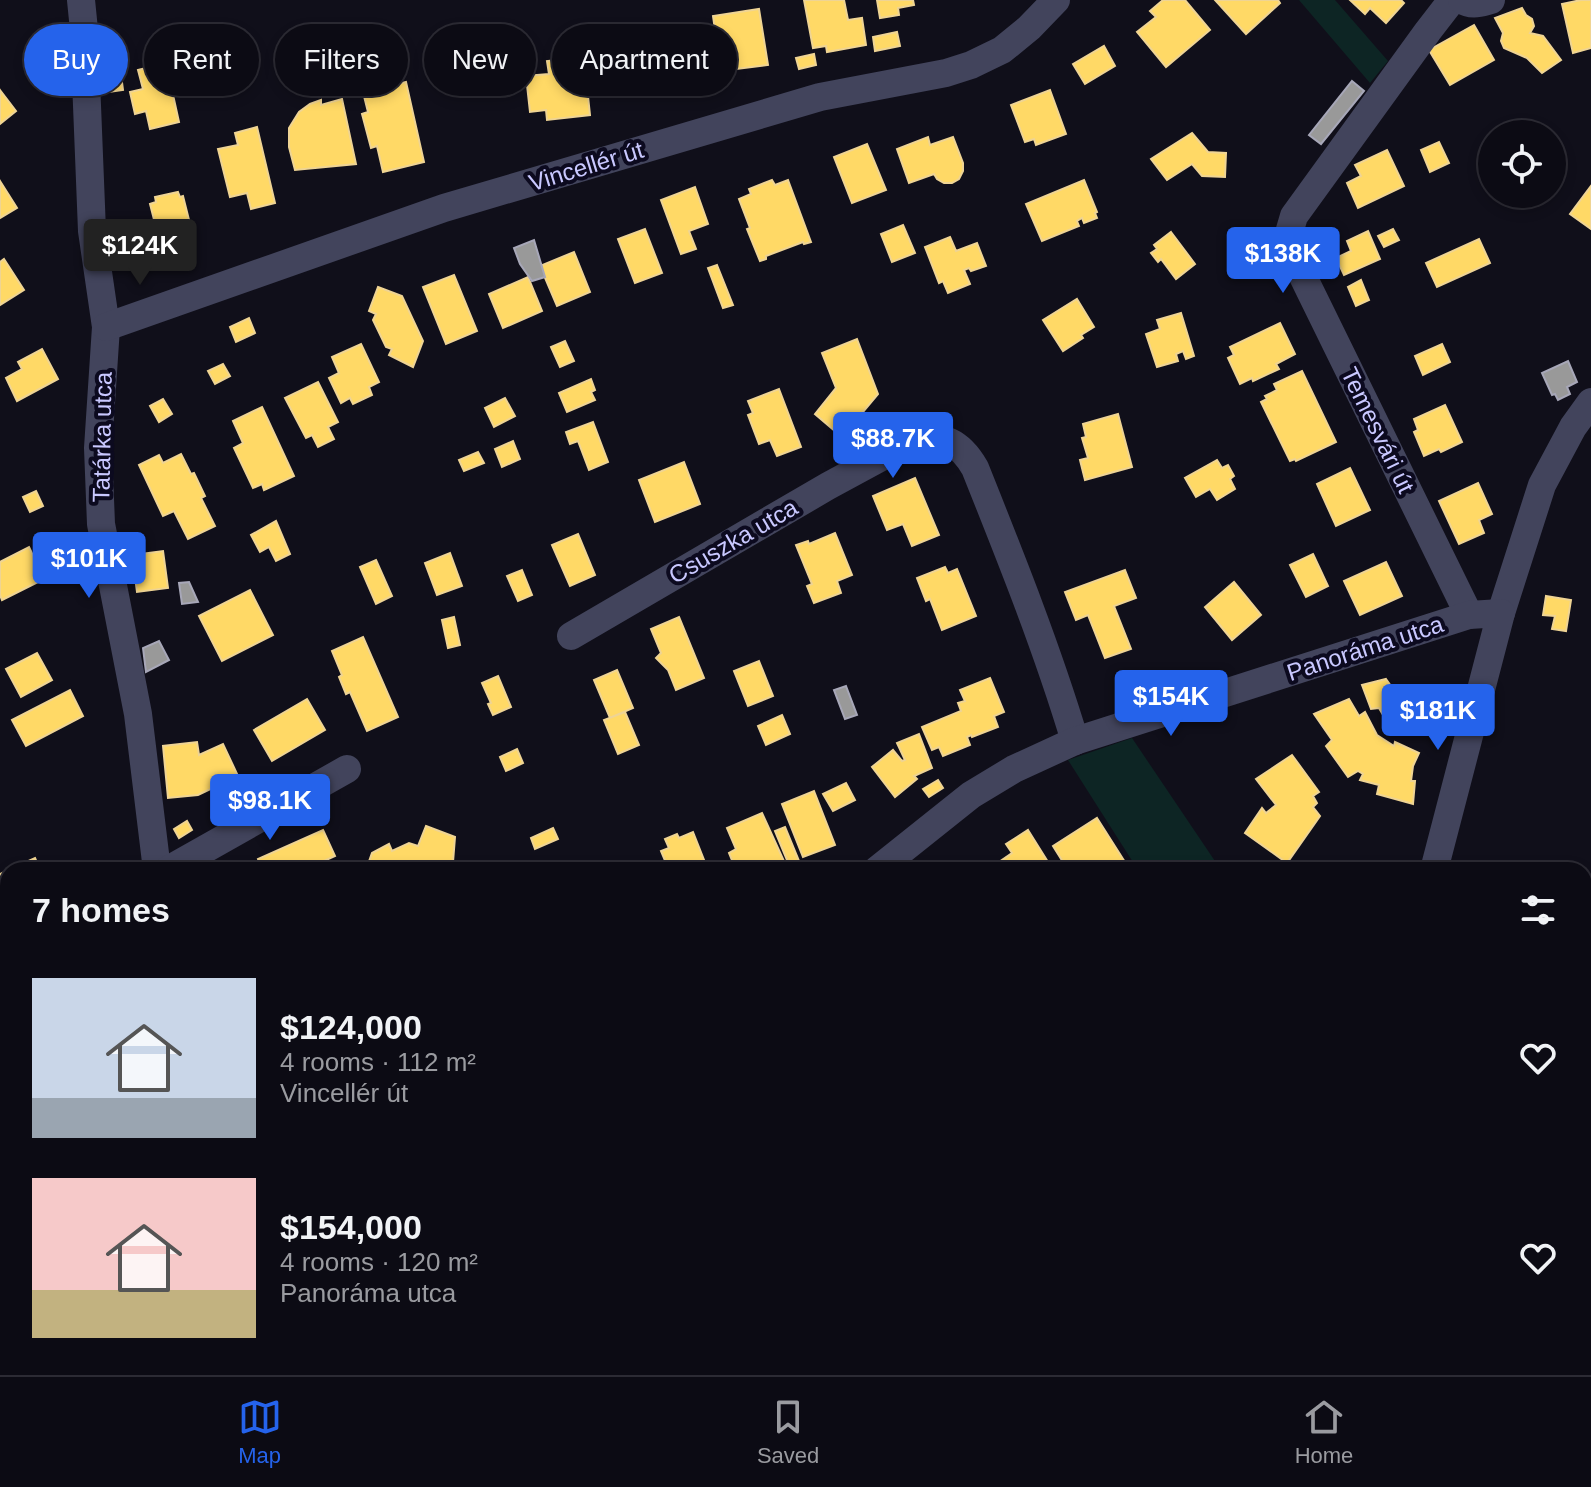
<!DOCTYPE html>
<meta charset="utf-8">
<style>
body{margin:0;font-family:Arial,sans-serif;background:#1a1922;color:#f1f3f6;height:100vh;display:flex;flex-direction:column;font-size:30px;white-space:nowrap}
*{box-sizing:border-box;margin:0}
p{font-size:26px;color:#9a9ba0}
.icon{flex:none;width:44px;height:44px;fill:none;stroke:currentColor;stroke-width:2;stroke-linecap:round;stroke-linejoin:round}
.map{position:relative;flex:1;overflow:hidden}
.panel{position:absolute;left:0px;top:862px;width:1592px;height:514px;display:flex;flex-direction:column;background:#0c0b14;border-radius:24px 24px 0 0;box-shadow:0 4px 12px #0003,0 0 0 2px #2c2b34}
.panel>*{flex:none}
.guide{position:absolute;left:24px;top:24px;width:800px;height:72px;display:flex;gap:16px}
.buttons{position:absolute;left:1478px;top:120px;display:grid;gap:16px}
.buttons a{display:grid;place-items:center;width:88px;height:88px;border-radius:50%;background:#0c0b14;box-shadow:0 4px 12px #0003,0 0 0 2px #2c2b34;font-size:40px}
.price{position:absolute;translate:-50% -68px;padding:0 18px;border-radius:8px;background:#2563eb;color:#fff;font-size:26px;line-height:52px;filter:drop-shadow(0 2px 4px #0008)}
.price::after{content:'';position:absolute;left:50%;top:48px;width:24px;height:18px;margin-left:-12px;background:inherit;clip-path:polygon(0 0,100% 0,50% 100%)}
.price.active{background:#222;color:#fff}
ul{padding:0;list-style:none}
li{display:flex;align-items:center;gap:24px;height:200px;padding:0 32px}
li span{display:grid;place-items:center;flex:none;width:224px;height:160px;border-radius:0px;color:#555}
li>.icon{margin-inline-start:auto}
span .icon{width:96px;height:96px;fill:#fffc;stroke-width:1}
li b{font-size:34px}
h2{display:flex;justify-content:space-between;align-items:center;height:96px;padding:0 32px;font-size:34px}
.chip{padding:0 28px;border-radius:36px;background:#0c0b14;box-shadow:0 4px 12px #0003,0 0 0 2px #2c2b34;font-size:28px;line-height:72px}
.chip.active{background:#2563eb;color:#fff}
.tab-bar{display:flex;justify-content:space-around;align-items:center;height:112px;border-top:2px solid #2c2b34;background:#0c0b14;font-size:22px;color:#9a9ba0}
.tab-bar a{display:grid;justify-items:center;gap:4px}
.tab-bar .active{color:#2563eb}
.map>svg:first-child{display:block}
.green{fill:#0d2524}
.homes{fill:#ffd966;stroke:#efd494;stroke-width:2}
.industry{fill:#999;stroke:#a7a7b8;stroke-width:2}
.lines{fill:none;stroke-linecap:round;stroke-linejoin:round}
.minor{stroke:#42445c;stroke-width:28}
.labels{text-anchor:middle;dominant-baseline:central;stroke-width:8;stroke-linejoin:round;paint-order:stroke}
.street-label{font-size:24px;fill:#c9c8ff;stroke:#0c0a1f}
</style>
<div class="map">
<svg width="1591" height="1375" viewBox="0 0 1591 1375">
<rect width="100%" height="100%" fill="#100f1a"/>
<!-- green -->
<g class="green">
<polygon points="1299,0 1335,0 1388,61 1370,83"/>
<polygon points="1132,738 1221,870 1138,870 1068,760"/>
</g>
<!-- homes -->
<g class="homes">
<polygon points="804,0 844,0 848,20 862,18 866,45 827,52 826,46 813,48"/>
<polygon points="877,0 913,0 914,5 898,8 899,15 880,18"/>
<polygon points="1163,0 1185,0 1210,30 1166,67 1137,32 1156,17 1150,11"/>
<polygon points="1215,0 1278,0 1280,3 1246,34"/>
<polygon points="1350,0 1401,0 1404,3 1386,23 1370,8 1365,14"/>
<polygon points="1581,0 1591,0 1591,48 1573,53 1562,4"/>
<polygon points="1522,8 1526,15 1532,19 1534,26 1530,33 1543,36 1561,60 1542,73 1527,58 1504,48 1501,41 1503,33 1495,18"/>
<polygon points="759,9 768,65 721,71 713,16"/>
<polygon points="1474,25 1494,60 1450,85 1429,50"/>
<polygon points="897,32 900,46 875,51 873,37"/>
<polygon points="1104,46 1115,66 1085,84 1073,64"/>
<polygon points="814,54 816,65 799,69 796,58"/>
<polygon points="572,58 573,69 585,68 590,115 547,120 546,110 530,112 526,76 549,74 547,61"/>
<polygon points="166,63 179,122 150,129 146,111 135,114 130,92 143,89 138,70"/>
<polygon points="121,75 123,90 101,93 101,78"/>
<polygon points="406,82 424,162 383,172 377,146 371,148 362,114 368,112 363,92"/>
<polygon points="0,90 16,111 0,124"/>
<polygon points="1050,90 1066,134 1036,145 1034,139 1025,142 1011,105"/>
<polygon points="342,99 356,164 295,170 289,147 289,128 299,112 310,104 321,100 321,105"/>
<polygon points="257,127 275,203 251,209 247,193 230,197 218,149 238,145 235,133"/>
<polygon points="1192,133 1208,152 1226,153 1225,177 1202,176 1192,164 1167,180 1151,159"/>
<polygon points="928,137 930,145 953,137 963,163 963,171 959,179 952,183 944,183 937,179 934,174 909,183 897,149"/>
<polygon points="1439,142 1449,163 1430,172 1421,150"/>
<polygon points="867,144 886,190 852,203 834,157"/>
<polygon points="1387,150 1404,186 1358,208 1347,183 1361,176 1355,165"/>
<polygon points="772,180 775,185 788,180 811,242 804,244 803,242 766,256 766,259 760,261 747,229 750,228 739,199 751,194 749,189"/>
<polygon points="1084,180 1097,212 1095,213 1097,218 1084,223 1082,218 1077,221 1079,226 1042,241 1026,204"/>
<polygon points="0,181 17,208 0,218"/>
<polygon points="1591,186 1591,229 1570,214"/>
<polygon points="695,187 708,224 689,231 696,249 681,254 661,200"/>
<polygon points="178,192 180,197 183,196 193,236 183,238 184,243 190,241 191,247 168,253 165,242 160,243 150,204 156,202 155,197"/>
<polygon points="903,225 915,253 892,262 881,234"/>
<polygon points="645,229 662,273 635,283 618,239"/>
<polygon points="1393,229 1399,240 1384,247 1378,236"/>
<polygon points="1368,231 1380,259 1344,275 1336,258 1351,251 1347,241"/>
<polygon points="1171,232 1195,264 1176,279 1161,259 1158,262 1151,253 1157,249 1154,245"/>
<polygon points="950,237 956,251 977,243 986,266 971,271 969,268 964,270 970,284 948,293 943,281 939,283 925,247"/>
<polygon points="1479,239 1490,263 1437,287 1426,263"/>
<polygon points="574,252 590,292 557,306 540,266"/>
<polygon points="4,259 24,290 0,305 0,262"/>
<polygon points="717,265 733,305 723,308 708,268"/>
<polygon points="454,275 477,331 446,344 423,287"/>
<polygon points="528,277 542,311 503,328 489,294"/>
<polygon points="1361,280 1369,300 1356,306 1348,287"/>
<polygon points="378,287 402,296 423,341 413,367 389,355 392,349 386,347 373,320 376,314 369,311"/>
<polygon points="1077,299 1094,327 1081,335 1083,338 1063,351 1043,320"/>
<polygon points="1181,313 1194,356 1186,359 1183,351 1176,354 1178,361 1157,367 1146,334 1160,329 1157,320"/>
<polygon points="249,318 255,333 236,342 230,327"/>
<polygon points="1280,323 1295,354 1276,364 1279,369 1253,381 1252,378 1240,384 1228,358 1234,355 1230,347"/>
<polygon points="857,339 878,394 842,437 815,414 836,388 822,353"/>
<polygon points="565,341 574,361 560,367 551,347"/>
<polygon points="361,344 379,382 369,387 372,395 353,404 350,398 341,403 329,378 339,373 332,357"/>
<polygon points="1442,344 1450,362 1423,375 1415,356"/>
<polygon points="42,349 58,379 17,401 6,378 22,369 18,362"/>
<polygon points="223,364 230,376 215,384 208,371"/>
<polygon points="1302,371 1336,442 1296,461 1295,459 1290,461 1261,402 1267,399 1265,396 1277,390 1274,384"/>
<polygon points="591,379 595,390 591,392 595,400 567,412 559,393"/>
<polygon points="318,382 338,422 328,427 334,439 318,447 312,435 306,438 285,398"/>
<polygon points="779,389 801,447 777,456 770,440 759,444 748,415 753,413 748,401"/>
<polygon points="505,398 515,416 494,427 485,408"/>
<polygon points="163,399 172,414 159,422 150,406"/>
<polygon points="1445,405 1462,442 1441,452 1439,449 1424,456 1414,432 1418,430 1414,419"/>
<polygon points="262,407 294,476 264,490 262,484 253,488 234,448 243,443 233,421"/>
<polygon points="1118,414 1132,467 1085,480 1080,460 1088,458 1082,438 1086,437 1083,424"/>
<polygon points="593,422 608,462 589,470 578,441 570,444 566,432"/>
<polygon points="513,441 520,459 502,467 495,449"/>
<polygon points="478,452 484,463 464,471 459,460"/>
<polygon points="181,454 191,474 194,473 205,496 201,498 215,526 188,539 174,511 163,516 139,465 159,455 163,463"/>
<polygon points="1217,460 1222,468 1228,465 1234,476 1230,479 1235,489 1217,500 1210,489 1196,497 1185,478"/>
<polygon points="684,462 700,504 655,522 639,480"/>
<polygon points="1350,468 1370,510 1336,526 1317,484"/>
<polygon points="915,478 939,535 912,546 903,524 887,530 873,496"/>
<polygon points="1478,483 1492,514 1479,520 1484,533 1459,544 1439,501"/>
<polygon points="36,491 43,506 30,512 23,497"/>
<polygon points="276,521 290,554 276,561 269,547 260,552 251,535"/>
<polygon points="835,533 852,575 837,581 841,593 814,603 807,586 812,584 796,545 808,541 809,544"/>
<polygon points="578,534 595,575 570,586 552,545"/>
<polygon points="29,547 44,579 2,600 0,595 0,562"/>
<polygon points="163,551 168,588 137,592 132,555"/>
<polygon points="450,553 462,586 437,595 425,563"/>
<polygon points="1313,554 1328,586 1306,597 1290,565"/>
<polygon points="376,560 392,596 376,604 360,567"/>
<polygon points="1386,562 1402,596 1360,615 1344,581"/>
<polygon points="945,567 948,573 957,569 976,616 942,630 930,599 926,601 917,578"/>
<polygon points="522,570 532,595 518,601 507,576"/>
<polygon points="1125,570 1136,598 1114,606 1131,649 1105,658 1088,615 1076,620 1065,592"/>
<polygon points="1234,582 1261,615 1232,640 1205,607"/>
<polygon points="250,590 273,635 222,661 199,616"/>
<polygon points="1546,596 1571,600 1566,631 1552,629 1555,616 1543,615"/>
<polygon points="454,617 460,645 448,648 442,620"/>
<polygon points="679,617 704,678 676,690 668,670 656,658 661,653 651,629"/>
<polygon points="363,637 398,717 367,731 350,692 346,694 339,677 342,675 332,651"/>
<polygon points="37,653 52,680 21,697 6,669"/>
<polygon points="759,661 773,696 748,706 734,671"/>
<polygon points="617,670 633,708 610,718 594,680"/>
<polygon points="498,676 511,707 493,715 488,704 491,703 482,683"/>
<polygon points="990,678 1004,712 994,716 998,727 972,737 971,735 967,737 970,745 943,756 939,747 932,750 922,727 961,711 958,703 965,701 960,690"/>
<polygon points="1386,679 1411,714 1390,727 1379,708 1371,709 1362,685"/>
<polygon points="70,690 83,716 26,746 12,720"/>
<polygon points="307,699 325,730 272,761 254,730"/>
<polygon points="1349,699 1359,716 1365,712 1377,735 1394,746 1395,742 1419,753 1413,766 1411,781 1415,781 1413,804 1377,794 1379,785 1360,780 1363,774 1358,771 1348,777 1326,746 1332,740 1314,714"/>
<polygon points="625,712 639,745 618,754 604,720"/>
<polygon points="782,715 790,734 766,745 758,726"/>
<polygon points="919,734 932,768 914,776 917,779 895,797 872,767 893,750 902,761 905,760 897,743"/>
<polygon points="197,742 199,755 223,744 238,776 198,795 168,798 163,746"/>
<polygon points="517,749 523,763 506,771 500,757"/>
<polygon points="1292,755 1319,792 1313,796 1317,803 1313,807 1320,816 1287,863 1245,833 1262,808 1266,813 1276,805 1256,779"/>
<polygon points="938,780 943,788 929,797 923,789"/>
<polygon points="846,783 855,800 833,811 823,794"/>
<polygon points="814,791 835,845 803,857 782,804"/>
<polygon points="762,813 788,870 768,870 766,865 756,870 736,870 729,853 736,849 727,828"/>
<polygon points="1097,818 1130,870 1068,870 1053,846"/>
<polygon points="187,821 192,830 179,838 174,829"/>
<polygon points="426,826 455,837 453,862 437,870 368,870 367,867 372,853 389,844 392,851 409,843 418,846"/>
<polygon points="785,827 799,861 789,865 775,831"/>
<polygon points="553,828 558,839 535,849 531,838"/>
<polygon points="323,830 335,856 315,865 317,870 262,870 258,859"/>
<polygon points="1028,830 1053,870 1005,870 999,862 1012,853 1006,844"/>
<polygon points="693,832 708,870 669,870 661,851 669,848 665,839 677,834 679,838"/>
<polygon points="35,858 40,870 8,870"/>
<polygon points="8,870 8,912 0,894 0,874"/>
<polygon points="442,1368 483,1368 489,1374 449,1375"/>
<polygon points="871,1368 906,1368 903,1375 868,1375"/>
<polygon points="1279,1368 1309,1368 1320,1375 1273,1375"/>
</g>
<!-- industry -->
<g class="industry">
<polygon points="1352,81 1364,91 1321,144 1309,135"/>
<polygon points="534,240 545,277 532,281 520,264 514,248"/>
<polygon points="1568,361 1577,382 1567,387 1570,394 1558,400 1555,394 1552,395 1542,373"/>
<polygon points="189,582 198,602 182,604 179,583"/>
<polygon points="159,641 169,660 146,672 143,648"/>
<polygon points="846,686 857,715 845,719 834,690"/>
</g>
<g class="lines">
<!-- minor -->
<g class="minor">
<polyline points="81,0 84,30 92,231 106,327 98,448 101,524 138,714 157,870"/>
<polyline points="1452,0 1428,31 1294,216 1289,233 1291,252 1469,615"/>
<path d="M1462,0c9,6 20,3 29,0"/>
<polyline points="106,327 444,208 820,97 946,73 971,65 1002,50 1029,28 1056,0"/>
<polyline points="1501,613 1542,485 1573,427 1591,402"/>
<path d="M571,636l257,-150 85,-46c30,-6 47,2 62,28 36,90 72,180 100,273"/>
<polyline points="168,870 347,769"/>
<polyline points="877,870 971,795 1014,769 1075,741 1469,615 1501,613 1434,870"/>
<polyline points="213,1368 214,1375"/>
<polyline points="1084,1368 1100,1375"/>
<polyline points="311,1375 318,1368"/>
<polyline points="1218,1375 1222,1368"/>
</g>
</g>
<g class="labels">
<!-- street labels -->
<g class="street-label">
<text transform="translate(586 166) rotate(-17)">Vincellér út</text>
<text transform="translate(1378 430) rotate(64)">Temesvári út</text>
<text transform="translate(102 437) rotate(-89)">Tatárka utca</text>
<text transform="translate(733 541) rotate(-30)">Csuszka utca</text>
<text transform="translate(1365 648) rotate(-18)">Panoráma utca</text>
</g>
</g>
</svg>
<div class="buttons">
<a><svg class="icon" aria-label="locate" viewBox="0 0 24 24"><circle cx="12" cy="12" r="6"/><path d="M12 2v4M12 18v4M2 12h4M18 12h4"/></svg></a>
</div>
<b class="price active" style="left:140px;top:287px">$124K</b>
<b class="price" style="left:1283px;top:295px">$138K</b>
<b class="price" style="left:893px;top:480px">$88.7K</b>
<b class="price" style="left:89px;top:600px">$101K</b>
<b class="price" style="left:1171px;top:738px">$154K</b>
<b class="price" style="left:1438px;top:752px">$181K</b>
<b class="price" style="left:270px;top:842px">$98.1K</b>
<div class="guide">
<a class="chip active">Buy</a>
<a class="chip">Rent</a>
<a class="chip">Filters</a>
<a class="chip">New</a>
<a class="chip">Apartment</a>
</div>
<section class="panel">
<h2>7 homes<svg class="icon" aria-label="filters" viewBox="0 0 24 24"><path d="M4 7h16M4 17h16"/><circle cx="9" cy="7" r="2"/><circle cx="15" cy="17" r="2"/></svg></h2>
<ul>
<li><span style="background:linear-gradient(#c9d6e8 75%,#9aa5b1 0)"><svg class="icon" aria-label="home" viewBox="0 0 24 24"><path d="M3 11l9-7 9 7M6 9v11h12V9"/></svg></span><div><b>$124,000</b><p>4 rooms · 112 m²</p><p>Vincellér út</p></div><svg class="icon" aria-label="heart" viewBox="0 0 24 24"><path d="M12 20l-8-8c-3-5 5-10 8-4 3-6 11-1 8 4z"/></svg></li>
<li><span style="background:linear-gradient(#f6c9c9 70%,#c2b280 0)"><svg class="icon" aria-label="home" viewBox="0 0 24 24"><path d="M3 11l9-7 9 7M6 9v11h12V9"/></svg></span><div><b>$154,000</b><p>4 rooms · 120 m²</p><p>Panoráma utca</p></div><svg class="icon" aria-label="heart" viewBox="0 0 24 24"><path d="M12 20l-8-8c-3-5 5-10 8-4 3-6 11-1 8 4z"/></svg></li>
</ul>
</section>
</div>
<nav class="tab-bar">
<a class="active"><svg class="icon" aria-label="map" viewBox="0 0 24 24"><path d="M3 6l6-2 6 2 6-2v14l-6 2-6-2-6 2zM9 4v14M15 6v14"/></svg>Map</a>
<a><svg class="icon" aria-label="saved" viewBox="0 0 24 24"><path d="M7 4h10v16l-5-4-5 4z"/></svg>Saved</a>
<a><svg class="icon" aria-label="home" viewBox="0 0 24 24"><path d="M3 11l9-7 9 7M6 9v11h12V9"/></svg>Home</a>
</nav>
